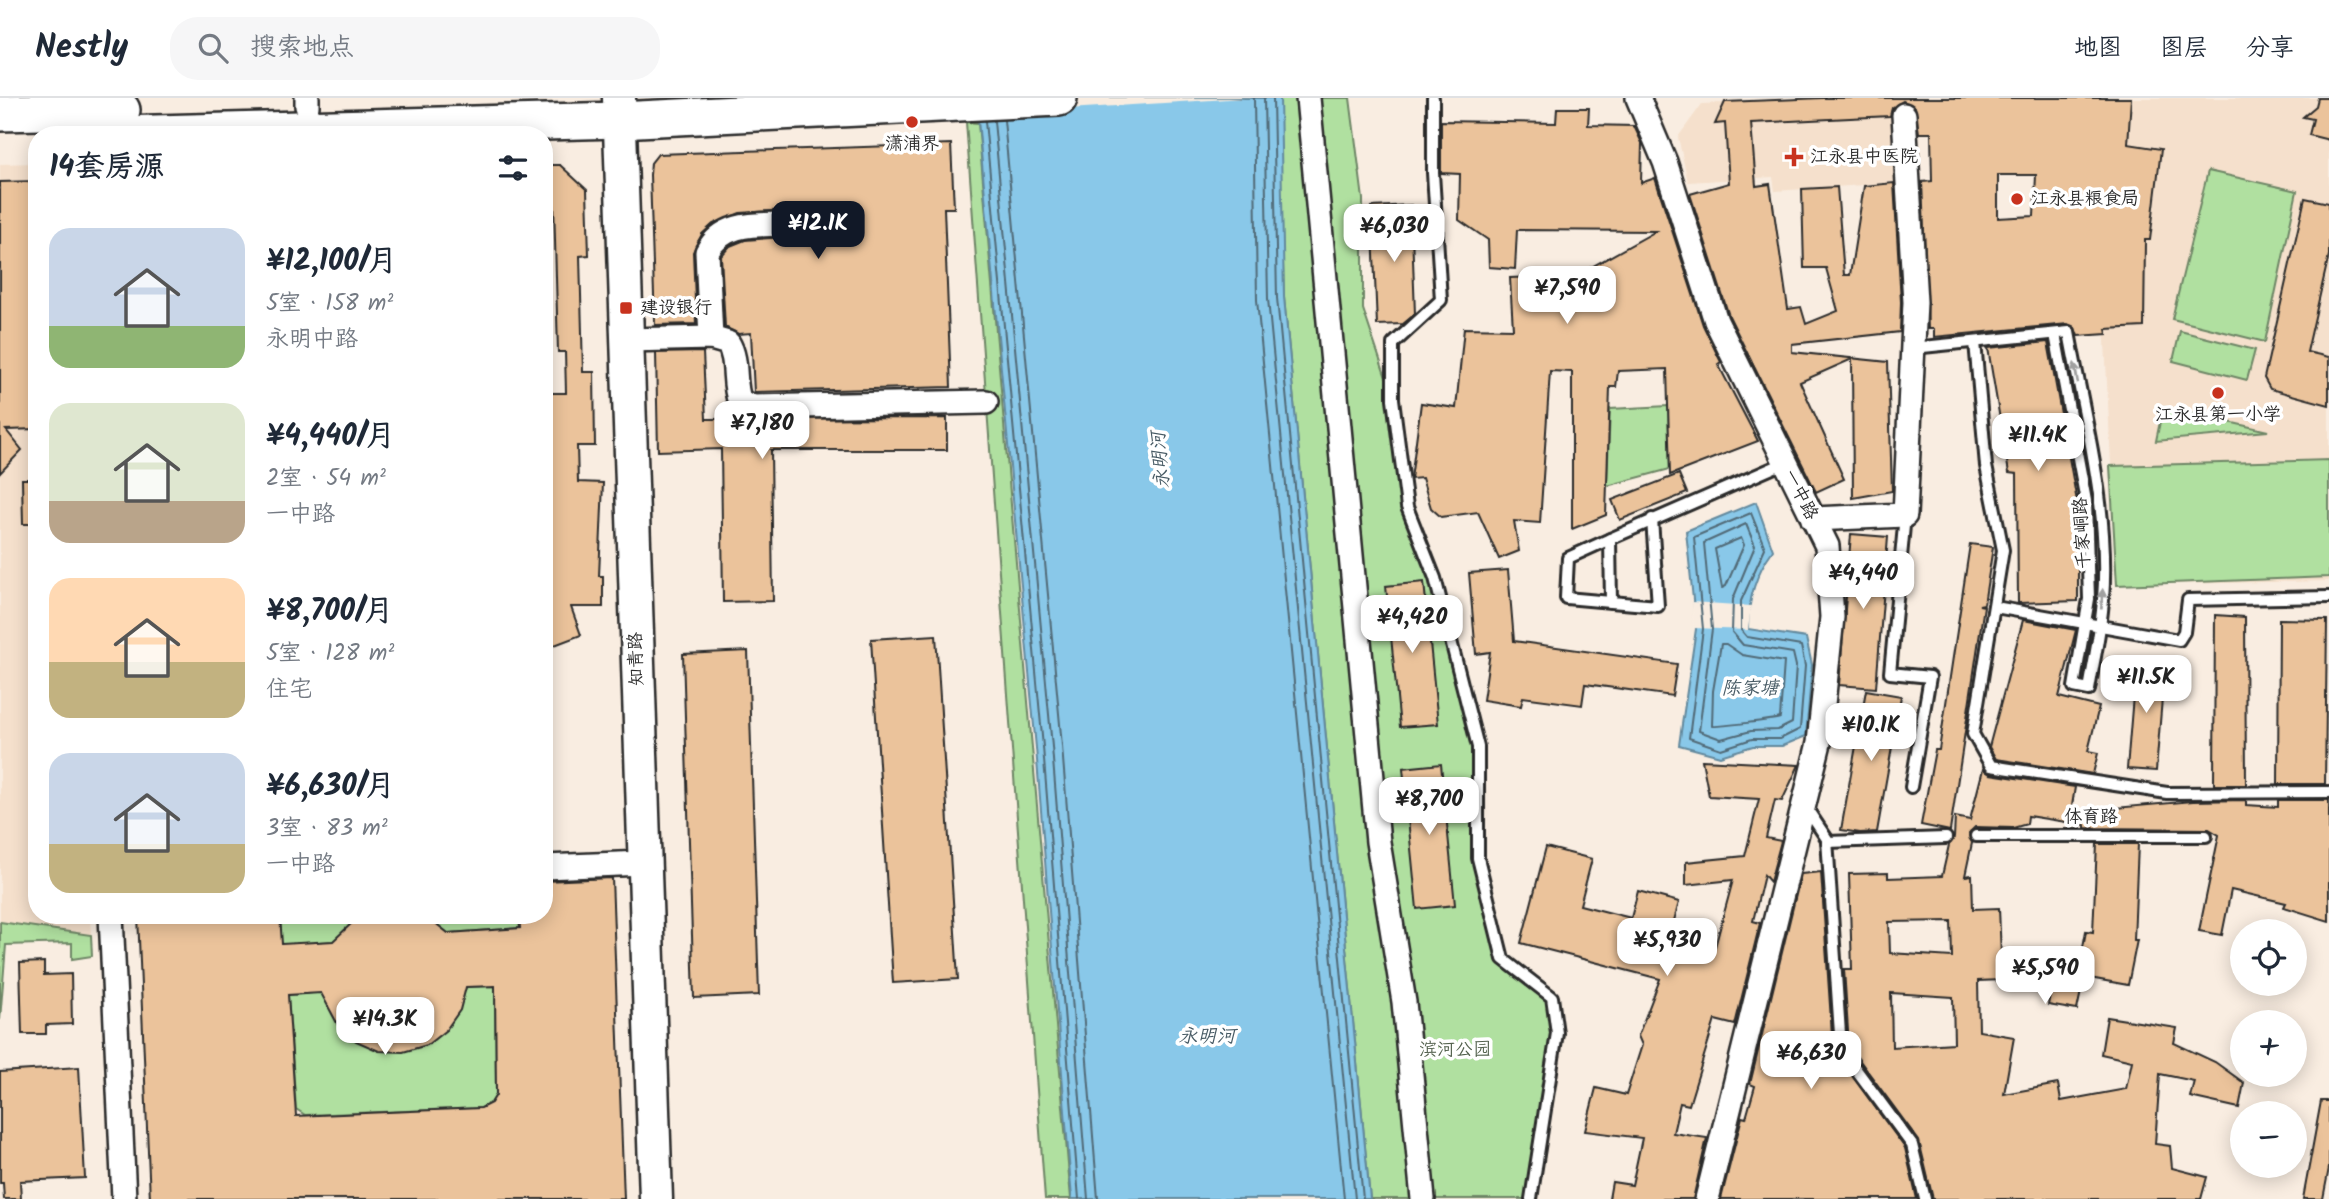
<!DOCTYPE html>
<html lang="zh">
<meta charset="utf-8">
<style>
body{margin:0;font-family:Kalam,"LXGW WenKai TC",sans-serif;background:#f6f6f7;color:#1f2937;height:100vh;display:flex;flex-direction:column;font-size:26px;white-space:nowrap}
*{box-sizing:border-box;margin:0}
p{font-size:23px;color:#747a83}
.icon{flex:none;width:38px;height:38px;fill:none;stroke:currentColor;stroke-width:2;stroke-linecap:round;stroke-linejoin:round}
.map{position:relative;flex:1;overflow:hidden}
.panel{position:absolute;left:28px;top:28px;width:525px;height:798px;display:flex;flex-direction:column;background:#fff;border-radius:28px;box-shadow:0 4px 18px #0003}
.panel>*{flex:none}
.tools{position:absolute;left:2230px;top:821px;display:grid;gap:14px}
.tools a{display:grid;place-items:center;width:77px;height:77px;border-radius:50%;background:#fff;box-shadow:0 4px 18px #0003;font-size:35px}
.price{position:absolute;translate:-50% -60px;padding:0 16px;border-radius:14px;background:#fff;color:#222;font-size:23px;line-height:46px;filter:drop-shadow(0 2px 4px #0008)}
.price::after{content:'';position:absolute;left:50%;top:42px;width:21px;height:16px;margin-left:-10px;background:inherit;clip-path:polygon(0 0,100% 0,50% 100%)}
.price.selected{background:#111827;color:#fff}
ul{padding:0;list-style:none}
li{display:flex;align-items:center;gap:21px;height:175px;padding:0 21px}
li span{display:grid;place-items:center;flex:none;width:196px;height:140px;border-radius:21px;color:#555}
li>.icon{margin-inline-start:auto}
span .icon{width:84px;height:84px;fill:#fffc;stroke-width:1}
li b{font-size:30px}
h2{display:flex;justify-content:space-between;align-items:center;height:84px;padding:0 21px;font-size:30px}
header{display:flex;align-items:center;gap:42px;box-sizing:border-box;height:98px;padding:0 35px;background:#fff;border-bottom:2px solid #e0e1e3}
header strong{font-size:33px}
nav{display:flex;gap:38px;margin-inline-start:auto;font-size:24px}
.search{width:490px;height:63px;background:#f6f6f7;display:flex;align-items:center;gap:18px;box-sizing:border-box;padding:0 24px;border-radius:28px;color:#747a83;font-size:26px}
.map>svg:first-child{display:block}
.built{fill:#f5e0cc}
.green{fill:#b0e0a0;stroke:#6e8666;stroke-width:2}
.water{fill:#89c8e9;stroke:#63899d;stroke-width:2}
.pier{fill:#f9ede1}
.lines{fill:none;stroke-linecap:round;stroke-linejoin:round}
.shore{stroke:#516a77;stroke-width:2}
.building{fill:#ebc39b;stroke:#2b2b2b;stroke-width:2;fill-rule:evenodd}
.service-casing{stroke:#2b2b2b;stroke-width:16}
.minor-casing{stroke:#2b2b2b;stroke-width:28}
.secondary-casing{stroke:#2b2b2b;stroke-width:37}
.primary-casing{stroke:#2b2b2b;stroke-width:40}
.service{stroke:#fff;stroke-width:10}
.minor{stroke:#fff;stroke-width:23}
.secondary{stroke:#fff;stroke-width:32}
.primary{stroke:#fff;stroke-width:35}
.oneway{fill:#a0a0a0}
.poi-dot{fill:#c8321e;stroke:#fff;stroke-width:2.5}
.labels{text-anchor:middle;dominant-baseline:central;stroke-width:7;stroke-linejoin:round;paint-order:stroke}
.poi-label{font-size:18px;fill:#2b2b2b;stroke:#fff;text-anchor:start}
.street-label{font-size:18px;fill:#2b2b2b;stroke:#fff}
.park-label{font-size:18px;fill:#53614e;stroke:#fff}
.water-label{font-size:19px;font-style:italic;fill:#475a64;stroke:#fff}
</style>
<header>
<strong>Nestly</strong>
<div class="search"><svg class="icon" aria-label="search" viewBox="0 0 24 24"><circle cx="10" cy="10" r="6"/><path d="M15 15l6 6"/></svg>搜索地点</div>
<nav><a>地图</a><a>图层</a><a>分享</a></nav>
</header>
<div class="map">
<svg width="2329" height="1101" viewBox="0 0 2329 1101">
<rect width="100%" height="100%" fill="#f9ede1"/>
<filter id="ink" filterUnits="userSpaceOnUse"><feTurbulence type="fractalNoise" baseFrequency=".0143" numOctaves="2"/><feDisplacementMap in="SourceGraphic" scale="14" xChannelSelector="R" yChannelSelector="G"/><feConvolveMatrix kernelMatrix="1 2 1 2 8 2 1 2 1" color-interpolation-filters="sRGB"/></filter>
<g filter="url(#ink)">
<!-- built -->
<g class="built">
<polygon points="1823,0 1903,0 1908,84 1775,93 1773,79 1688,84 1678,39 1702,6"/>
<polygon points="2128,0 2329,0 2329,483 2117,487 2099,122"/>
<polygon points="37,65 37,817 90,817 91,837 0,824 0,66"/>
</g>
<!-- green -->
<g class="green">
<polygon points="1278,0 1350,0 1363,101 1363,211 1393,301 1407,409 1435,480 1478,649 1478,760 1503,861 1552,899 1557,935 1531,1101 1370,1101 1284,199"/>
<polygon points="966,24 978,25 1071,1101 1045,1101"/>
<polygon points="2208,73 2297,93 2265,244 2172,221"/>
<polygon points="2180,233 2255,252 2247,282 2173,263"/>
<polygon points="1668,308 1670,371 1607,388 1610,311"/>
<polygon points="2163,309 2268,333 2156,343"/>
<polygon points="2329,362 2329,479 2117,487 2110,368"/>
<polygon points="280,817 365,817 355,822 336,843 258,848"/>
<polygon points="425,817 519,817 520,830 448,835"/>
<polygon points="0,824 91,837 92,858 72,861 72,845 6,847 0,922"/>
<path d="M495,888l1,109 -5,8 -10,5 -176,7 -9,-6 -8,-114 38,-3 101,53c22,-17 32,-31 39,-58z"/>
</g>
<!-- water -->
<g class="water">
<polygon points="976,0 1280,0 1284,199 1370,1101 1072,1101 1036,650"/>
<path d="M1756,404l17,48c-18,24 -25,50 -25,79l58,9 6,27 -6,71 -24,10h-29l-33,10 -41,-11 17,-116 -10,-98z"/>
</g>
<!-- pier -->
<g class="pier">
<polygon points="972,0 1244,0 974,17"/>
<polygon points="1692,504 1751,508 1748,532 1693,530"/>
</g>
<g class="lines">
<!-- shore -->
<g class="shore">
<polyline points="1254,0 1257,202 1344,1101"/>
<polyline points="1264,0 1268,201 1355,1101"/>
<polyline points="1273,0 1277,200 1363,1101"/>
<polyline points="1004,22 1062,648 1098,1101"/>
<polyline points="985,23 1043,649 1079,1101"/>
<polyline points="994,23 1052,649 1088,1101"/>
<polygon points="1751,415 1765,450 1741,503 1741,532 1747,539 1801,548 1805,568 1800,631 1780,641 1752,641 1721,651 1689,640 1703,531 1694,439"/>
<polygon points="1746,426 1755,448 1733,501 1732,534 1743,547 1793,555 1796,568 1792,625 1778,632 1751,633 1721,641 1699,633 1712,531 1704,445"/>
<polygon points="1741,440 1744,447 1726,488 1722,490 1715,451"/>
<path d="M1721,546h5l16,11 42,7 -4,56c-6,2 -64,9 -68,8l1,-35z"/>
</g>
</g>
<!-- building -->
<g class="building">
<path d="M1823,0h308l-3,46 33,5 -11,91h-5l-1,87 -38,2 1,5 -29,2 -3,-8 -7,-4 -134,13v-8h-6l-6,-147 10,-1 -1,-48h-12l-4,-26 -12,-6 -11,7 -2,8 -139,7 5,63 14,-2 18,125 13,-2 5,17 32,-13 -12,-43h-22l-2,-79 35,-2 7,88h6l14,-89 30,-3 7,119 -1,30 -108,12v8l96,10 4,129 -39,7 -1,-139 -52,23 44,97 -28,13 -87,-176 -39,-122 39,-11 -4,-60 -10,1 10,-22zM1998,77h38l-2,41 -36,2z"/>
<polygon points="2318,0 2329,0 2329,42 2309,37 2313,21 2303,19 2316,8"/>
<polygon points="1557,10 1589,10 1588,27 1634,28 1642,45 1641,85 1655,80 1703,227 1721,264 1718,266 1758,343 1670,377 1667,271 1618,273 1616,289 1610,289 1606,417 1572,431 1572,274 1550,273 1540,425 1514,423 1519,453 1499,461 1478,414 1441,419 1431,410 1422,380 1411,381 1421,305 1456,310 1464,230 1513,231 1510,180 1577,177 1656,133 1517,132 1515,171 1489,169 1488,142 1459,122 1460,76 1441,75 1441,23 1556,25"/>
<polygon points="951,46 954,110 944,110 951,289 754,294 751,235 738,236 725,229 721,158 730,148 745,142 796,138 802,125 795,114 788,112 740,115 713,126 702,136 693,154 696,226 655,227 650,77 651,65 658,56"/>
<polygon points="544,67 560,67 587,92 589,157 580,158 583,274 594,274 595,348 577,348 578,384 603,385 599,478 603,478 603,509 571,509 581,537 544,551 547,295 566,295 565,254 558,254 554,105 544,105"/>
<polygon points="37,83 37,331 6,332 22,352 0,375 0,84"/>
<polygon points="2305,100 2329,105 2329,157 2307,254 2329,259 2329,307 2270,291 2264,280"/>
<polygon points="1411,107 1415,216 1403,226 1377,227 1372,109"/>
<polygon points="2048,244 2078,409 2078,503 2018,505 2017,376 2009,375 1988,250"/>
<polygon points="703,254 706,321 947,320 947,352 771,352 773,503 723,504 721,351 658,353 656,255"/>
<polygon points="1679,376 1687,395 1620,422 1612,402"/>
<polygon points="22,381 37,381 37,426 23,426"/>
<polygon points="1851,436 1888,439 1876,590 1839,587"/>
<polygon points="1970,446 1993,449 1984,506 1979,507 1984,508 1950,733 1921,727 1935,652 1939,652"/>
<polygon points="1508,472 1514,543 1677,566 1672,598 1585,586 1582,607 1523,599 1521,608 1483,602 1490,554 1476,556 1469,475"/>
<polygon points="1424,484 1438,626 1400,629 1386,488"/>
<polygon points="2215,517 2245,519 2246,687 2214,687"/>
<polygon points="2279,521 2327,522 2325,686 2278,686"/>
<polygon points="2023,522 2076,532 2059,599 2099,609 2088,653 2098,655 2093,676 1996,661 1989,649"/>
<polygon points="936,537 958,881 893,885 871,541"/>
<polygon points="748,553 759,897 694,900 683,556"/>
<polygon points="2136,561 2165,564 2156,673 2127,671"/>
<polygon points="1866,592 1901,598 1877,734 1860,735 1841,732"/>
<polygon points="1702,662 1799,667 1782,703 1775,702 1766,740 1781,743 1770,784 1764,777 1753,823 1760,825 1735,927 1715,922 1689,1007 1680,1005 1673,1035 1707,1040 1693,1101 1609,1101 1612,1084 1632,1087 1642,1040 1585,1033 1596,990 1626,997 1642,947 1638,938 1660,881 1521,845 1546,749 1592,761 1580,807 1631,820 1638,793 1679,804 1671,834 1715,849 1733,782 1686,787 1686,764 1745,758 1759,701 1709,698"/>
<polygon points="1441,666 1455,807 1417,811 1403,670"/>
<path d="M1983,671l7,5 85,13 -4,25 122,-11 53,-1v5l32,2v-7h51v121l-45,-14 2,-4 -55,-13 -9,45 -23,-4 20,-96 -10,-6 -124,-1v-3l-57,-9 -1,8 -14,4 -38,-1 -6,6 3,10 -7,33 7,-1 1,34 26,-1 3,72 -24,1 1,50 35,6 -10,57 54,-10 3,17 65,-12 6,-28 -31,-7 6,-37 70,11 -3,15 41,19 29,21 -5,25 -49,-11 4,-16 -34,-7 -5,70 15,2 2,22 35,9 -6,22h-268l-14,-58 -70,-95 -5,-77h8l-3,-95 39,-1v5l54,-2 7,-31 5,-7 1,-21 15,3zM1951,823l1,36 -62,-4 -1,-31zM1891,895l62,4 1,46 -62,4z"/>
<polygon points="2097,746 2138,746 2134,842 2137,842 2128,887 2084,879 2077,912 2048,907 2055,871 2078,876 2086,833 2093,834"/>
<polygon points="1821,774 1833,952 1905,1050 1917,1101 1721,1101 1742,1019 1746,1020 1755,988 1750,986 1801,776"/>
<path d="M612,780l12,321h-474l-12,-284h142l2,29 51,-3 22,-21 10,-5h60l23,18 72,-5 -1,-13h25v-34zM495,888l1,109 -5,8 -10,5 -185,8 -8,-121 33,-2 17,32 18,16 23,10 24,1 24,-7 19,-15 14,-20 6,-23z"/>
<polygon points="44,864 44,877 71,876 72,926 46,927 46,936 22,936 20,865"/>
<polygon points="79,969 85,1080 20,1083 21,1101 4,1101 3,1085 0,1085 0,974"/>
<polygon points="2321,1003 2329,1003 2329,1070 2323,1101 2303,1101"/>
</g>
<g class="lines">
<defs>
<g id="service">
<polyline points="1433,0 1433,75 1441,202 1393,246 1393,301 1407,409 1435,480 1478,649 1478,760 1503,861 1552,899 1557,935 1531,1101"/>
<polyline points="1975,244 1986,368 2003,452 1973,636 1991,668 2167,695 2329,694"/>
<path d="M1913,250l156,-16c16,88 41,178 34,268 -2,30 -9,60 -14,90l-15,-3 15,-88 -3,-98 -31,-167"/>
<polyline points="1905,417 1890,575 1930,579 1911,689"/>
<polyline points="1652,421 1658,508 1611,504 1610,441 1784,365"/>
<polyline points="1610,441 1568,460 1566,500 1611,504"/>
<polyline points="1995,509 2179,542 2184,534 2188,502 2329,499"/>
<polyline points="1805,708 1827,741 1841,951 1912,1047 1925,1101"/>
<polyline points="1976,738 2206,738"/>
<polyline points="1827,744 1946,740"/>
</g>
<g id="minor">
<polyline points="307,0 307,8"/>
<polyline points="1308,0 1378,744 1404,904 1423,1101"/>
<polyline points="1638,0 1665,64 1716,223 1827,448 1832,519 1819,645 1707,1101"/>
<path d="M711,240l-4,-86c16,-31 51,-27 81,-28"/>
<path d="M627,242l84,-2 17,5c11,18 4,40 12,59l14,5 232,-5"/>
<polyline points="1813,421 1905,417 1915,204 1904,17"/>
<polyline points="544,769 644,765"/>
<polyline points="111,817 124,1101"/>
</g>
<polyline id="secondary" points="619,0 656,1101"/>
<g id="primary">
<polyline points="0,15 122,12"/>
<polyline points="83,37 619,22 1059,0"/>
</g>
</defs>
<!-- service casing -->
<use href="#service" class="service-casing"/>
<!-- minor casing -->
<use href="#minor" class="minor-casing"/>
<!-- secondary casing -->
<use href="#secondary" class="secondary-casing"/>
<!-- primary casing -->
<use href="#primary" class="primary-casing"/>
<!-- service -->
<use href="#service" class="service"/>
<!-- minor -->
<use href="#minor" class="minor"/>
<!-- secondary -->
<use href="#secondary" class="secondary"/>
<!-- primary -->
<use href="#primary" class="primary"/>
</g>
<!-- one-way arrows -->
<defs><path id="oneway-solid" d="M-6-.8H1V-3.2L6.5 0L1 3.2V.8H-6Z" transform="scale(1.75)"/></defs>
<g class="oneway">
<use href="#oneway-solid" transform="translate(2076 275) rotate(-100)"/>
<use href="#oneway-solid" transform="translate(2102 501) rotate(-86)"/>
</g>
</g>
<!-- markers -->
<g class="poi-dot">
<circle cx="912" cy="24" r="7"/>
<path d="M1790.5 48.5h7v7h7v7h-7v7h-7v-7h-7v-7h7z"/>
<circle cx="2017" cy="101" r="7"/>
<rect x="619" y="203" width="14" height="14" rx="3.5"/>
<circle cx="2218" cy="295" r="7"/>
</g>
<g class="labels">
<!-- poi labels -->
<g class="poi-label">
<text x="912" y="46" text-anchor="middle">潇浦界</text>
<text x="1810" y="59">江永县中医院</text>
<text x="2031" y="101">江永县粮食局</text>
<text x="640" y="210">建设银行</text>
<text x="2218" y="317" text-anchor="middle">江永县第一小学</text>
</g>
<!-- street labels -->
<g class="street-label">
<text transform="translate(1800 397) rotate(63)">一中路</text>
<text transform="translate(2083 435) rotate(-93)">千家峒路</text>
<text transform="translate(637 561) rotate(-92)">知青路</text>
<text x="2091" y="719">体育路</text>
</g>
<!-- park labels -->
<g class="park-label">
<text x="1455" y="952">滨河公园</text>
</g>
<!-- water labels -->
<g class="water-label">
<text transform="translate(1161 362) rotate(-95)">永明河</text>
<text x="1750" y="591">陈家塘</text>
<text x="1207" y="939">永明河</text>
</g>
</g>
</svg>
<div class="tools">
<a><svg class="icon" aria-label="locate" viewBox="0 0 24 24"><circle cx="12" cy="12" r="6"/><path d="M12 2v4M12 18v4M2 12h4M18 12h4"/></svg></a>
<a>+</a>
<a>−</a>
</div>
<b class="price selected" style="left:818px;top:163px">¥12.1K</b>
<b class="price" style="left:1394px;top:166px">¥6,030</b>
<b class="price" style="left:1567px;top:228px">¥7,590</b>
<b class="price" style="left:762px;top:363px">¥7,180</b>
<b class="price" style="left:2038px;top:375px">¥11.4K</b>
<b class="price" style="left:1863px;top:513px">¥4,440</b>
<b class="price" style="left:1412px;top:557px">¥4,420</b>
<b class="price" style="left:2146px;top:617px">¥11.5K</b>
<b class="price" style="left:1871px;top:665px">¥10.1K</b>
<b class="price" style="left:1429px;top:739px">¥8,700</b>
<b class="price" style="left:1667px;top:880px">¥5,930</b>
<b class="price" style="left:2045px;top:908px">¥5,590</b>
<b class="price" style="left:385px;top:959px">¥14.3K</b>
<b class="price" style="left:1811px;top:993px">¥6,630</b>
<section class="panel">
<h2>14套房源<svg class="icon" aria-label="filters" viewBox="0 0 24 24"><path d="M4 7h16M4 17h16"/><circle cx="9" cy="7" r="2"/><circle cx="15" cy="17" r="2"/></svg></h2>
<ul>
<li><span style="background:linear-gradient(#c9d6e8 70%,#8fb573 0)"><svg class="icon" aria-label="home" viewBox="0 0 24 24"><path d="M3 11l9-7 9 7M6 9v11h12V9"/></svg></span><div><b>¥12,100/月</b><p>5室 · 158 m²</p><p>永明中路</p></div></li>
<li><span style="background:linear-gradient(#dfe7d0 70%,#b9a48a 0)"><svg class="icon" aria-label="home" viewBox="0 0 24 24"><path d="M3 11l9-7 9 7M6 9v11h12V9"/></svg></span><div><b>¥4,440/月</b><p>2室 · 54 m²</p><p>一中路</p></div></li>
<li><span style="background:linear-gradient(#ffd9b3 60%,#c2b280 0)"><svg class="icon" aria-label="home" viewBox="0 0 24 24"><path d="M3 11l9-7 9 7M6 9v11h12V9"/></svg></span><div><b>¥8,700/月</b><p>5室 · 128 m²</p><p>住宅</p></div></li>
<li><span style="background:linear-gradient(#c9d6e8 65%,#c2b280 0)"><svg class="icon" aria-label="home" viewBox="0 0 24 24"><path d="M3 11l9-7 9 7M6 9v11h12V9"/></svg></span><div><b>¥6,630/月</b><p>3室 · 83 m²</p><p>一中路</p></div></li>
</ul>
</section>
</div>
